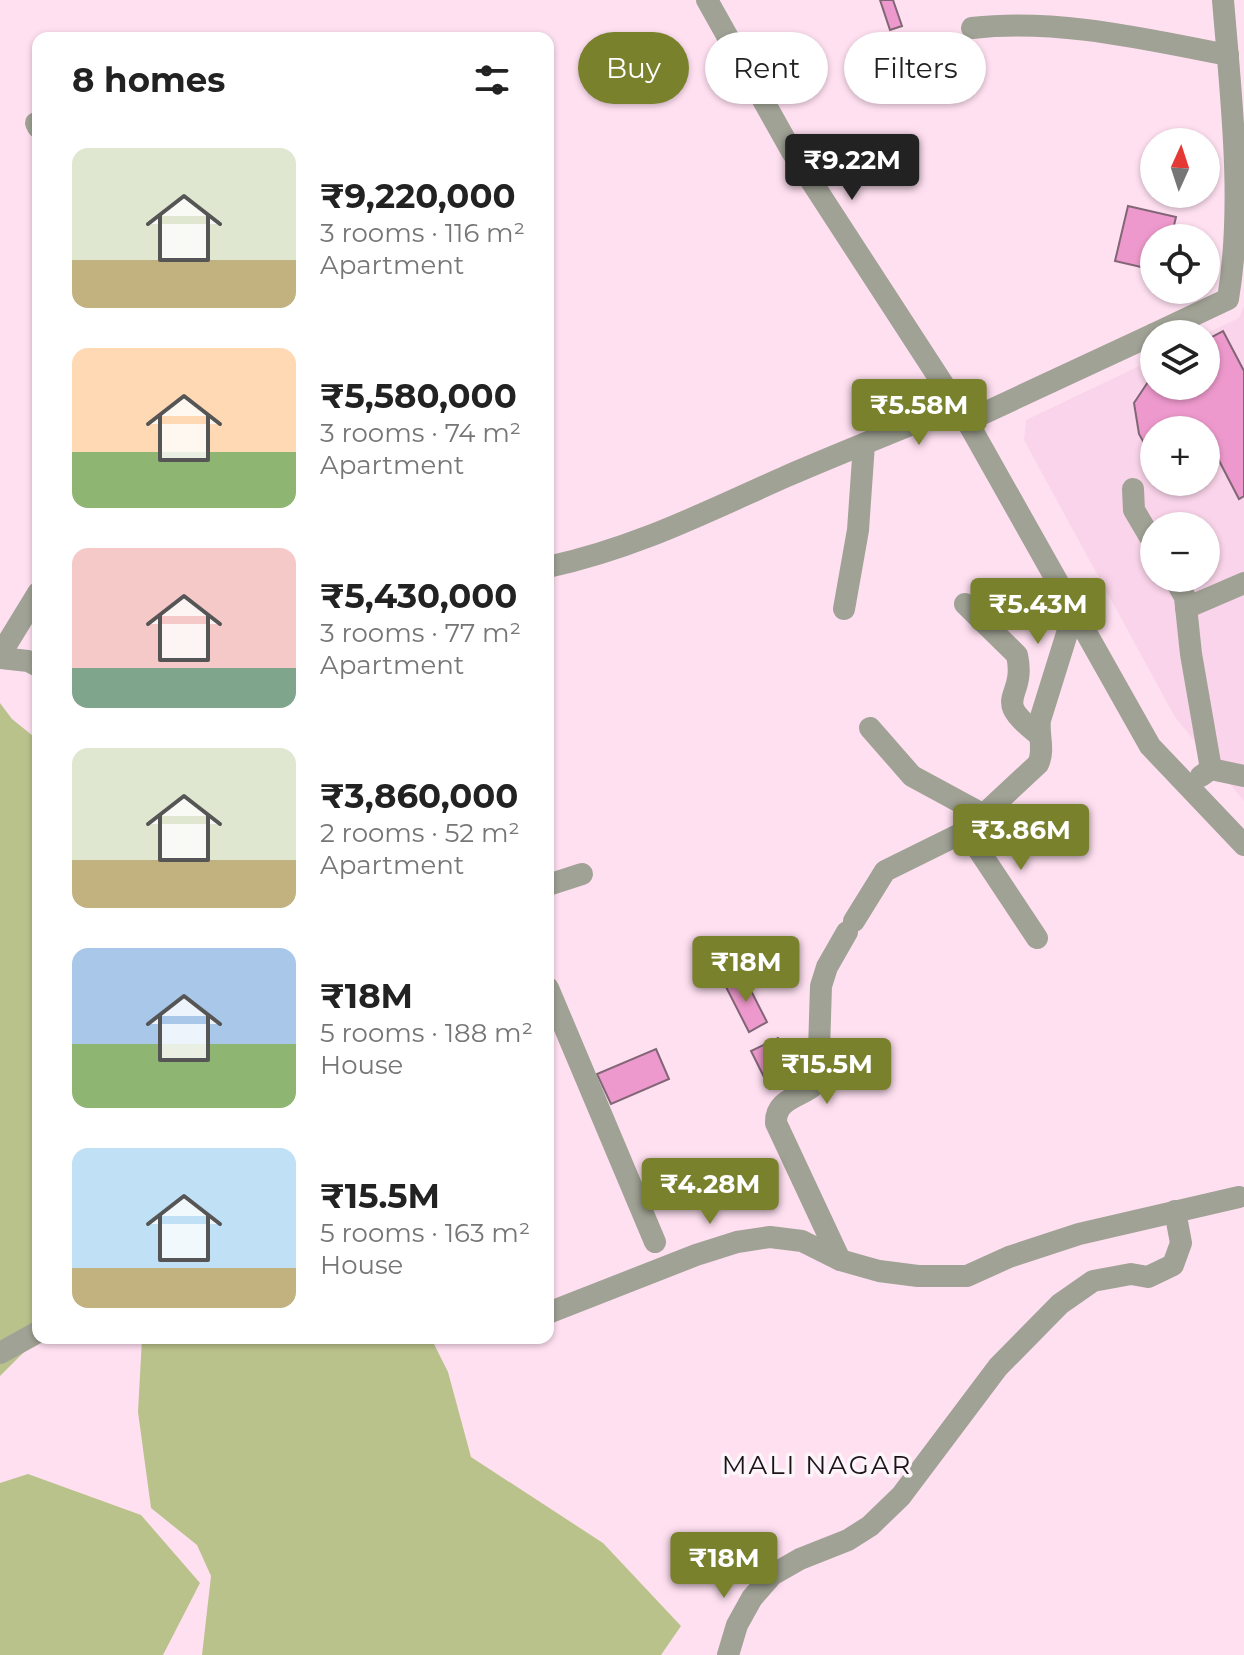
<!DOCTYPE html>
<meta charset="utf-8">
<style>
body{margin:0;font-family:Montserrat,sans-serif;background:#f6f6f6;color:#222;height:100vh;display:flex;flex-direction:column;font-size:30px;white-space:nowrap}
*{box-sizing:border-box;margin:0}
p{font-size:26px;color:#767676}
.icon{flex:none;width:44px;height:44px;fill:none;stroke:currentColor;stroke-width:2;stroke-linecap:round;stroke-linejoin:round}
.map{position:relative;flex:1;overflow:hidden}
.details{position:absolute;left:32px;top:32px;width:522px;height:1312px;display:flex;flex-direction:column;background:#fff;border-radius:16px;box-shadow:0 2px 6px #0004}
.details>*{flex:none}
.banner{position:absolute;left:578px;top:32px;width:546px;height:72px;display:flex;gap:16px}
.needle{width:52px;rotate:3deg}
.fabs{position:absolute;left:1140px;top:128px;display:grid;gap:16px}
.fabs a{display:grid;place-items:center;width:80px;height:80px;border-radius:50%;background:#fff;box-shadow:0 2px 6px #0004;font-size:40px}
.price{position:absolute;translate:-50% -68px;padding:0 18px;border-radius:8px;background:#79812c;color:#fff;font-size:26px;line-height:52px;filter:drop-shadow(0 2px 4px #0008)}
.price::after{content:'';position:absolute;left:50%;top:48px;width:24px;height:18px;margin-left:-12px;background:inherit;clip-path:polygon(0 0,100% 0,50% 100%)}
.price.current{background:#222;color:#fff}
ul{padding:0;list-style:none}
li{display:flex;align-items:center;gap:24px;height:200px;padding:0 40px}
li span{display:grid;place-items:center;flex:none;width:224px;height:160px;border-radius:16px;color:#555}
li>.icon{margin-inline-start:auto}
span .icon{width:96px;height:96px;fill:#fffc;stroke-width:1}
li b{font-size:34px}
h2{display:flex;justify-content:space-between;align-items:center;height:96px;padding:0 40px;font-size:34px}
.pill{padding:0 28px;border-radius:36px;background:#fff;box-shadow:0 2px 6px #0004;font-size:28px;line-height:72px}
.pill.current{background:#79812c;color:#fff}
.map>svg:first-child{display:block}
.built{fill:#fad4ea;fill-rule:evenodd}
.green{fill:#bac28c}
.building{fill:#ee99cd;stroke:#816676;stroke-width:2}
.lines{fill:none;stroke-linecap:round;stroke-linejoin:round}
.minor{stroke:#a0a295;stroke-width:22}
.labels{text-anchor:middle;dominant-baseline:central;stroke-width:7;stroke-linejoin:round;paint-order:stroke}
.neighbourhood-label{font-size:26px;letter-spacing:2px;fill:#1c1117;stroke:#fbf5f9}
</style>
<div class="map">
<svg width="1244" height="1655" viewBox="0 0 1244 1655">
<rect width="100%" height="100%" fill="#ffe0f1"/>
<!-- built -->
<path class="built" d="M1244,306v495l-69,-84 -151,-277 2,-20 128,-61v27h52l-1,-52 34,-16zM1154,430h52v52h-52zM1154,526h52v52h-52z"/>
<!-- green -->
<g class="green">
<polygon points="0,703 12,719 38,740 38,1338 0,1376"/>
<polygon points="142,1338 431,1338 448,1372 471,1457 603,1543 681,1626 661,1655 202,1655 211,1576 197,1545 151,1508 138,1412"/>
<polygon points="28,1474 141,1515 200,1583 163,1655 0,1655 0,1483"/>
</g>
<!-- building -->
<g class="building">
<polygon points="880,0 893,0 902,26 890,30"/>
<polygon points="872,49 874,59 854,64 852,54"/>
<polygon points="1128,206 1176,217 1171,238 1154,238 1154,270 1115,261"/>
<polygon points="1223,331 1244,371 1244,496 1239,499 1214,451 1206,456 1206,430 1154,430 1154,461 1139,434 1134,403 1154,373 1154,386 1206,386 1209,378 1206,340"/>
<polygon points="743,975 767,1022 749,1032 725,985"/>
<polygon points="778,1038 797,1077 770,1089 751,1051"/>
<polygon points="656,1049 669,1079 611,1104 597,1074"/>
</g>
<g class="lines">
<!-- minor -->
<g class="minor">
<polyline points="707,0 791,150 967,421 1150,746 1244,845"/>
<path d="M972,28c84,-10 173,11 256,27"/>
<polyline points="36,123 38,127"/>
<path d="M1154,334l74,-35c16,-96 3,-201 -5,-299"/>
<polyline points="967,421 1154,334"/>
<polyline points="1133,489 1134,510 1154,544"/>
<path d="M548,567c88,-19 158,-55 239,-91 56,-24 113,-47 170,-70"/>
<polyline points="1174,578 1185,597 1191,654 1211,769"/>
<path d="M965,604l52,51c10,46 -29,41 22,80"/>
<polyline points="1186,608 1244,583"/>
<polyline points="844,609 858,530 864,444"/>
<polyline points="0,655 38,593"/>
<polyline points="0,658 28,661 38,666"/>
<polyline points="870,728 912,776 984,815"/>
<polyline points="1201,776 1211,769 1244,776"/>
<polyline points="966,831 1037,938"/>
<polyline points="548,885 582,874"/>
<path d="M854,921l31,-50 81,-40 72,-67c7,-14 0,-29 2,-44l34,-109"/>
<polyline points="548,988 655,1242"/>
<path d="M840,1260l-64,-137c-1,-26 27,-25 42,-41l3,-96 6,-19 20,-35"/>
<polyline points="548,1313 696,1255 737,1242 770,1237 802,1241 840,1260 879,1271 918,1276 967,1276 1009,1257 1079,1234 1239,1197"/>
<polyline points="0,1353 38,1332"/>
<polyline points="728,1655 737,1625 752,1598 772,1575 800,1559 848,1540 870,1526 901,1496 998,1367 1060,1304 1093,1281 1131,1274 1148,1277 1173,1265 1181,1243 1175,1211"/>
</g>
</g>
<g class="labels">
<!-- neighbourhood labels -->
<g class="neighbourhood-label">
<text x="817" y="1465">MALI NAGAR</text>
</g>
</g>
</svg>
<div class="fabs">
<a><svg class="needle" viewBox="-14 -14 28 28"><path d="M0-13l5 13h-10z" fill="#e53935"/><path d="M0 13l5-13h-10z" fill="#767676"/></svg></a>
<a><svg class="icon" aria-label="locate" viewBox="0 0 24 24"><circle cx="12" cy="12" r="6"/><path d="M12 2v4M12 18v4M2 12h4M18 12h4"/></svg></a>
<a><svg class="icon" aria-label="layers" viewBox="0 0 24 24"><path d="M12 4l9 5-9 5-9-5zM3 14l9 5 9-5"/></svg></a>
<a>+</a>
<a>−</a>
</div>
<b class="price current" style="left:852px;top:202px">₹9.22M</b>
<b class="price" style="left:919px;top:447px">₹5.58M</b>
<b class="price" style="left:1038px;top:646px">₹5.43M</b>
<b class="price" style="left:1021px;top:872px">₹3.86M</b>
<b class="price" style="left:746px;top:1004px">₹18M</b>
<b class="price" style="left:827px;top:1106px">₹15.5M</b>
<b class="price" style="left:710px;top:1226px">₹4.28M</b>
<b class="price" style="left:724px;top:1600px">₹18M</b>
<div class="banner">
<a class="pill current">Buy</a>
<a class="pill">Rent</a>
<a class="pill">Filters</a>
</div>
<section class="details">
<h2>8 homes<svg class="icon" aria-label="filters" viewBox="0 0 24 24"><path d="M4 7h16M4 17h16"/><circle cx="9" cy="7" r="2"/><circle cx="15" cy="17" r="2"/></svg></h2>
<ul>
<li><span style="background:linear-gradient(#dfe7d0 70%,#c2b280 0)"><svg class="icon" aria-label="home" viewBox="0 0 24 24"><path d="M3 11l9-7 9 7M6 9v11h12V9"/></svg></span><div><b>₹9,220,000</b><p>3 rooms · 116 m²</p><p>Apartment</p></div></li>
<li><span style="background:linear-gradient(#ffd9b3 65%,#8fb573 0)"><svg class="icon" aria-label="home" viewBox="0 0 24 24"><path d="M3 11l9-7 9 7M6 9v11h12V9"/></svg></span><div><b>₹5,580,000</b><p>3 rooms · 74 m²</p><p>Apartment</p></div></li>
<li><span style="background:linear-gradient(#f6c9c9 75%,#7fa58c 0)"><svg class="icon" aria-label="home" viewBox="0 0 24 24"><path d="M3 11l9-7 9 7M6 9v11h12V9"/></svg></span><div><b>₹5,430,000</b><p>3 rooms · 77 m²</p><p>Apartment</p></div></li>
<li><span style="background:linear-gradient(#dfe7d0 70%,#c2b280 0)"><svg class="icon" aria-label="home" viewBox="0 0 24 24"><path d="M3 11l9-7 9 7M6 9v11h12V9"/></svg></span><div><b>₹3,860,000</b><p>2 rooms · 52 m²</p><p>Apartment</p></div></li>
<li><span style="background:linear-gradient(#a9c7e8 60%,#8fb573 0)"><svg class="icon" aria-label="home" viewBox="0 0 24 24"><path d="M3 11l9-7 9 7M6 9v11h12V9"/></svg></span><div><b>₹18M</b><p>5 rooms · 188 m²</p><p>House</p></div></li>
<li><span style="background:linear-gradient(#bfe0f5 75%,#c2b280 0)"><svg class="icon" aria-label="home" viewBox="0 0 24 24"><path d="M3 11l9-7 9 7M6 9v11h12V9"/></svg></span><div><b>₹15.5M</b><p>5 rooms · 163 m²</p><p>House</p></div></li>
</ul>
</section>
</div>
